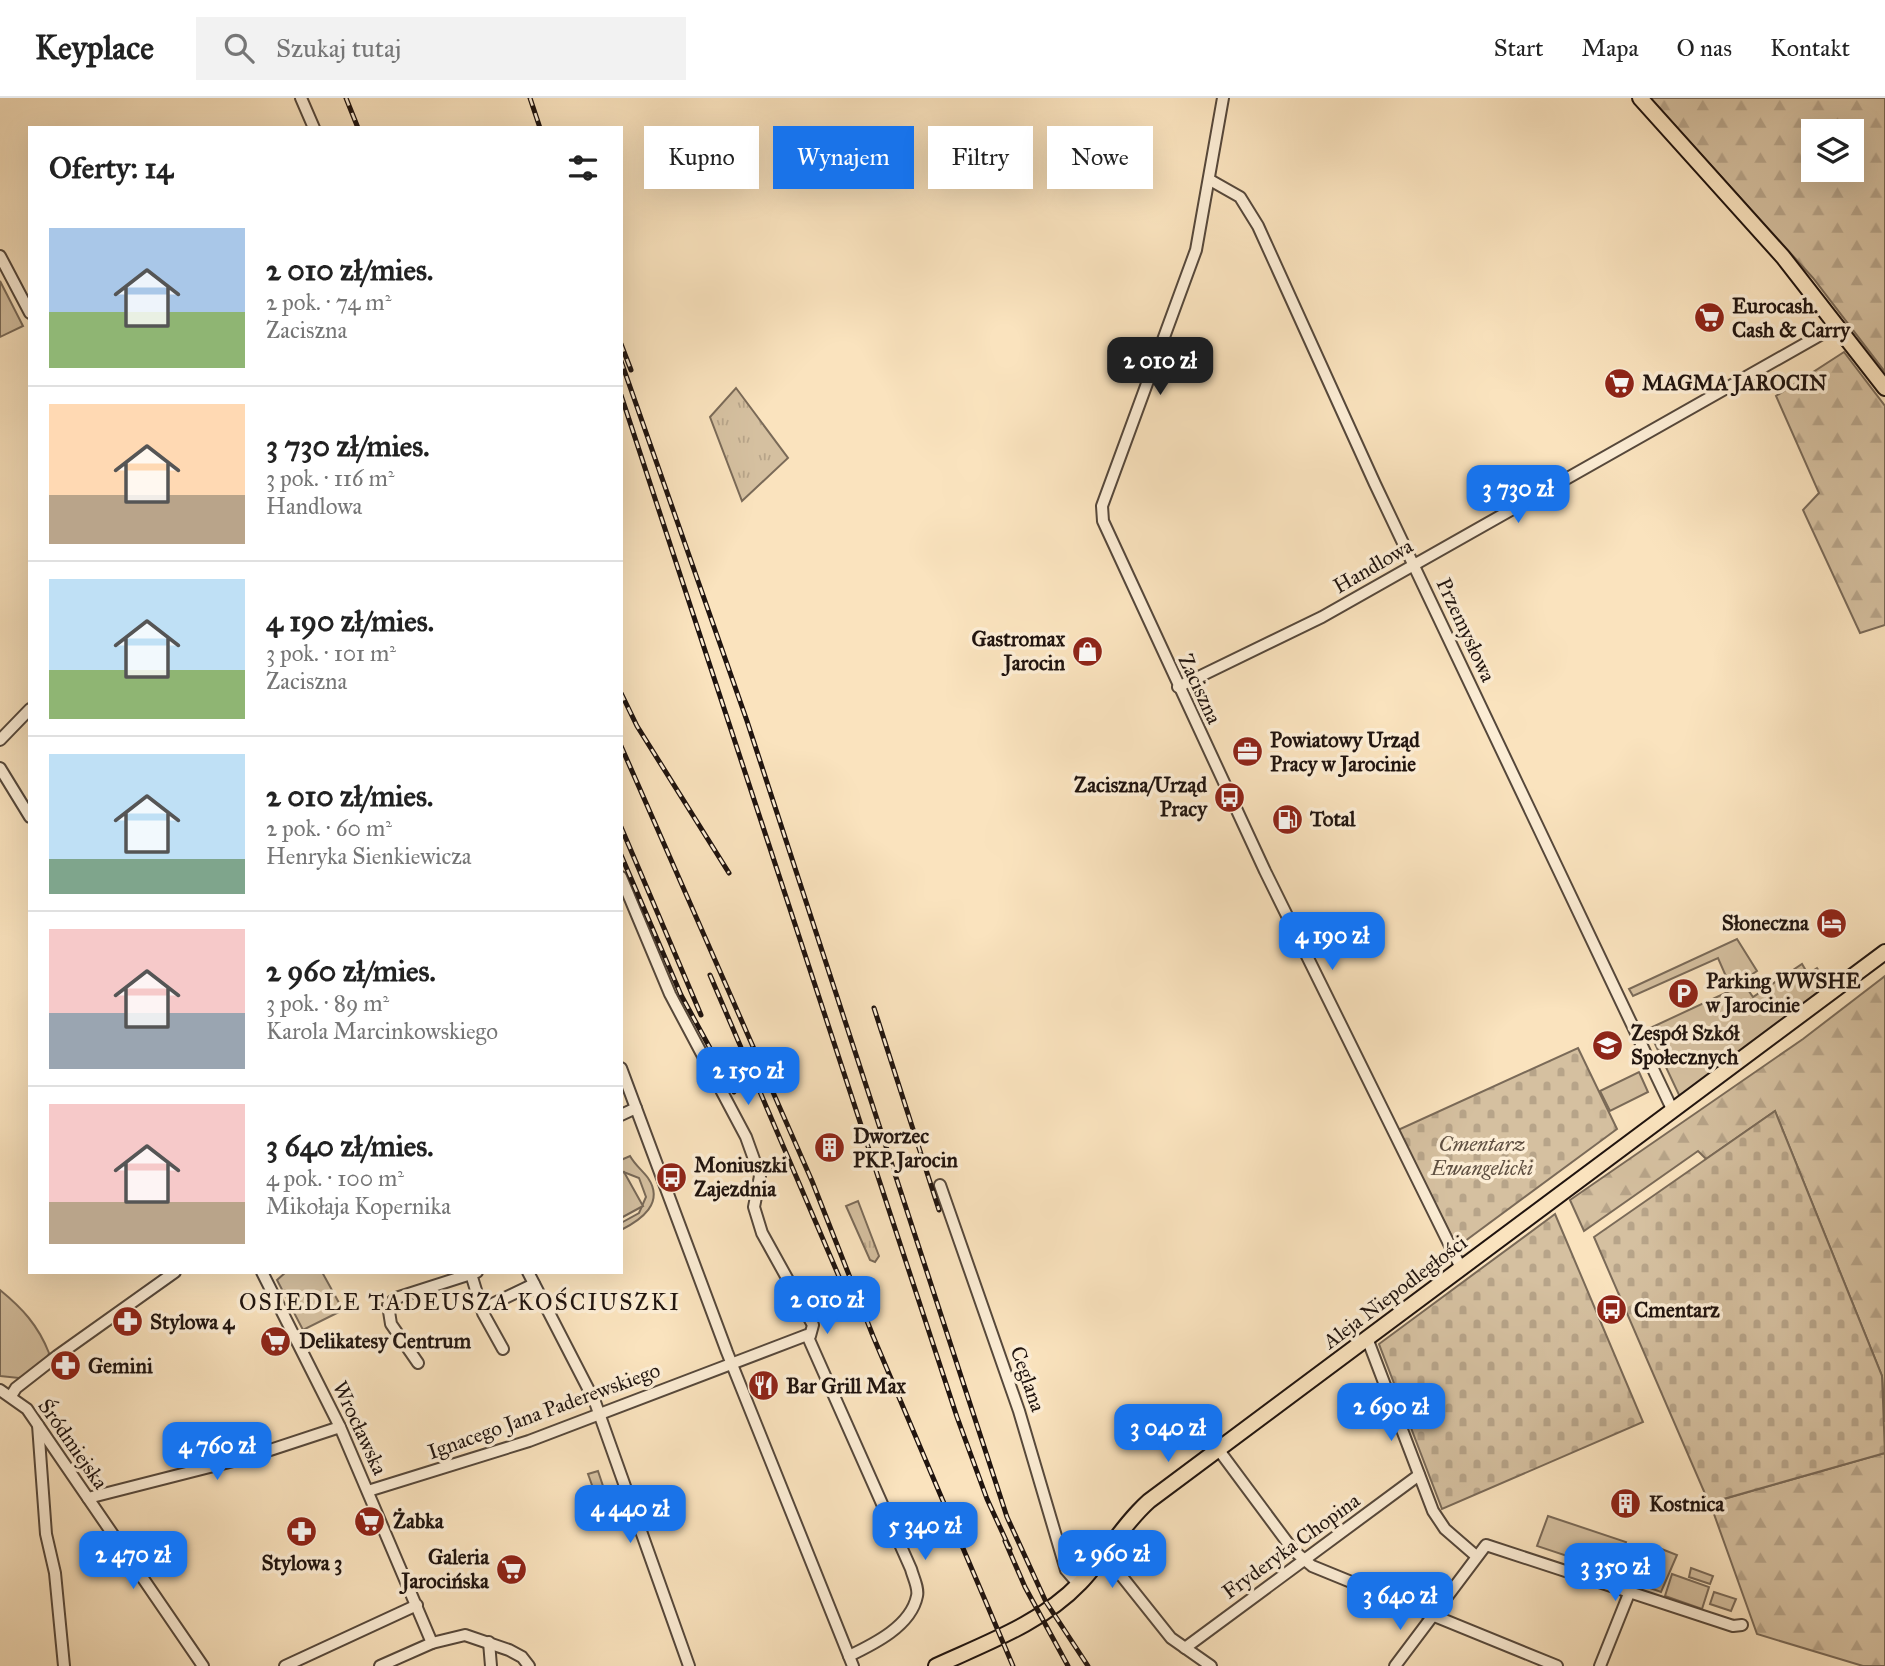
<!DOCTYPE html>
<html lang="pl">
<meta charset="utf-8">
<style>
body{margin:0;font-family:"IM FELL Great Primer",serif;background:#f2f2f2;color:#222;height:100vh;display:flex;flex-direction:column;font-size:26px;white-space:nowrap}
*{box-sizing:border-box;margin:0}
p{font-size:23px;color:#767676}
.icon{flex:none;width:38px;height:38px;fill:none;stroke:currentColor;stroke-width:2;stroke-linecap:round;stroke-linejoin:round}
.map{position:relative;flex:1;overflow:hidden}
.drawer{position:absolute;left:28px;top:28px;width:595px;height:1148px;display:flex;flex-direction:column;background:#fff;border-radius:0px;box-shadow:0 7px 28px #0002}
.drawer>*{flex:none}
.top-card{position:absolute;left:644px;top:28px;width:665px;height:63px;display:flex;gap:14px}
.controls{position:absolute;left:1801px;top:21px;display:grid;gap:14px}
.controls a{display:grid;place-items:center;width:63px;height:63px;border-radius:0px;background:#fff;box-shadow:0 7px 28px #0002;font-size:35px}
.price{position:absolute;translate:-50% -60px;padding:0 16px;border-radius:14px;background:#1a73e8;color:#fff;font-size:23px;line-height:46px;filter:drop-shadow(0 2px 4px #0008)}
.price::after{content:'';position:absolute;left:50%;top:42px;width:21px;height:16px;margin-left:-10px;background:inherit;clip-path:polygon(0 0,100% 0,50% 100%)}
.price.selected{background:#222;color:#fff}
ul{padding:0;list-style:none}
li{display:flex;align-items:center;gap:21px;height:175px;padding:0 21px}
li+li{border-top:2px solid #e0e0e0}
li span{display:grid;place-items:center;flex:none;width:196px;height:140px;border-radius:0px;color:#555}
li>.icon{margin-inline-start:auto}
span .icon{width:84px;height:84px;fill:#fffc;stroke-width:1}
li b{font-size:30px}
h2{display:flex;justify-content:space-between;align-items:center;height:84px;padding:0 21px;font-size:30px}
.tag{padding:0 24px;border-radius:0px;background:#fff;box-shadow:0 7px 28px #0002;font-size:24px;line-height:63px}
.tag.selected{background:#1a73e8;color:#fff}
header{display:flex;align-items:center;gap:42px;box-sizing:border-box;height:98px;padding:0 35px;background:#fff;border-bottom:2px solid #e0e0e0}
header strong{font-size:33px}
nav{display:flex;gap:38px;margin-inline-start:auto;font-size:24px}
.search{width:490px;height:63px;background:#f2f2f2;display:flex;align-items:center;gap:18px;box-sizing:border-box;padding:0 24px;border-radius:0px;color:#767676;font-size:26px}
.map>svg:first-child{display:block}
.grass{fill:url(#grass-tufts);stroke:#7a6a58;stroke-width:2}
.forest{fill:url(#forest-firs);stroke:#7a6a58;stroke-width:2;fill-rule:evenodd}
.cemetery{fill:url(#cemetery-stones);stroke:#7a6a58;stroke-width:2}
.green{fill:#d5c0a0;stroke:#7a6a58;stroke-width:2}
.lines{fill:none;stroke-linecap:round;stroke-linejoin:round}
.minor-casing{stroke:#56483b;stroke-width:14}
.major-casing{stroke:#20140f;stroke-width:18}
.minor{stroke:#fcedd5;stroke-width:10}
.major{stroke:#fae3be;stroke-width:14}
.rail-casing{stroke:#20140f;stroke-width:5}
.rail{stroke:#fcedd5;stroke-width:2.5;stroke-dasharray:8;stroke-linecap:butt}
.labels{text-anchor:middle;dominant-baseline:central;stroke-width:7;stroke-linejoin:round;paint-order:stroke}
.poi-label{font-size:21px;font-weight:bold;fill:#20140f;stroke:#fcedd5;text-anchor:start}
.street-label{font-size:21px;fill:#20140f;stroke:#fcedd5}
.park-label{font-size:21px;font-style:italic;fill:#5f5042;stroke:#fcedd5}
.neighbourhood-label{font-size:23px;letter-spacing:2px;fill:#20140f;stroke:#fcedd5}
</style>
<header>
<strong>Keyplace</strong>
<div class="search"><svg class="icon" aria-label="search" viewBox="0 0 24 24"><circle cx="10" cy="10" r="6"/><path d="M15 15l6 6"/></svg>Szukaj tutaj</div>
<nav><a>Start</a><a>Mapa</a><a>O nas</a><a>Kontakt</a></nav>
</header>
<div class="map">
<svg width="1885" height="1568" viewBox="0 0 1885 1568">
<defs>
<pattern id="grass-tufts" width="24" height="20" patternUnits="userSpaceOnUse" patternTransform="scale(1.75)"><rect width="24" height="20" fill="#d5c0a0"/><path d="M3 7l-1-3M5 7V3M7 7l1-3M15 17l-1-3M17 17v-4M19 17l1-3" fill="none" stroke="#b7a489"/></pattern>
<pattern id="forest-firs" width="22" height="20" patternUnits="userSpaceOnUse" patternTransform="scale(1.75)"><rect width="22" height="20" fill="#d5c0a0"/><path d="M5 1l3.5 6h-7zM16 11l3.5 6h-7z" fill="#b7a489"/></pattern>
<pattern id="cemetery-stones" width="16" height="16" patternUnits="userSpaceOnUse" patternTransform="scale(1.75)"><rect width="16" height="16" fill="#d5c0a0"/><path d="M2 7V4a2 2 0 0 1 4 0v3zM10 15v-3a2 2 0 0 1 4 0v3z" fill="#b7a489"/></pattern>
</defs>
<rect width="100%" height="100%" fill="#fae3be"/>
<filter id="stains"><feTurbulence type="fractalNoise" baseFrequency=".00286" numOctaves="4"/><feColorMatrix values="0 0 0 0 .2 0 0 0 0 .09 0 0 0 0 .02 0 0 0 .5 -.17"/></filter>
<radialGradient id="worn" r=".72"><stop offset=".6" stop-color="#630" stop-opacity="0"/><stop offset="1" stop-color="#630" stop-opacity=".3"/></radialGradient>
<!-- grass -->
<g class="grass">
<polygon points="736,290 788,360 742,403 710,319"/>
<polygon points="858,1103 879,1158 875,1164 870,1162 846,1108"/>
</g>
<!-- forest -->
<g class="forest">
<path d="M1650,0h235v274l-72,-94zM1852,33v39h-39v-39z"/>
<polygon points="1844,254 1885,308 1885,527 1860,535 1803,412 1819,395 1776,298"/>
<polygon points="1885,878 1885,1324 1882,1278 1775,1013 1706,1061 1698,1053 1584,1133 1570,1102 1803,941"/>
<polygon points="1885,1355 1885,1568 1863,1568 1757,1536 1710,1405"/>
</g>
<!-- cemetery -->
<g class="cemetery">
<polygon points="1578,950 1617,1031 1457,1149 1398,1032"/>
<polygon points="1775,1013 1882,1278 1885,1355 1709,1405 1594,1139"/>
<polygon points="1555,1116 1643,1324 1442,1411 1379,1246"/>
</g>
<!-- green -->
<g class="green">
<polygon points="0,183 23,228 0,239"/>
<polygon points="1737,841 1757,873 1742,883 1753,899 1802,866 1808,876 1817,870 1830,888 1680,999 1648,931 1732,892 1718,860 1633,898 1629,891"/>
<polygon points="1639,974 1648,994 1610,1013 1600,993"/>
<path d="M630,1058c5,9 12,14 18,22 17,25 -7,42 -27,52v-7l18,-10 7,-16 -7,-19 -18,-7v-11z"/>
<polygon points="624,1074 643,1108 621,1120 621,1075"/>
<polygon points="286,1174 322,1174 343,1212 303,1232 277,1182"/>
<path d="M0,1192c22,18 38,35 49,63l-3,9 -27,16 -19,-2z"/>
<polygon points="598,1373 607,1400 598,1404 588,1376"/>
<polygon points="1548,1418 1626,1444 1615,1474 1537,1448"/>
<polygon points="1654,1448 1677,1457 1661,1494 1636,1485"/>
<polygon points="1691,1470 1713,1478 1710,1486 1689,1479"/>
<polygon points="1672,1476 1709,1489 1702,1511 1665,1498"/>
<polygon points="1714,1494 1736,1501 1731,1513 1710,1506"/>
</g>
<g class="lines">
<defs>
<g id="minor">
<polyline points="301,0 314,30"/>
<polyline points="1223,0 1196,152 1102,408 1103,423 1265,773 1461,1170"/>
<polyline points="1210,82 1240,99 1258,128 1375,386 1673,1013"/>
<polyline points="0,158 30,215"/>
<polyline points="1178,589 1322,519 1838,227"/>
<polyline points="0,642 30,611"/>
<polyline points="0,670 30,719"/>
<polyline points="621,779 670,896 746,1039 760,1078 754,1109 762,1135 813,1227 810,1238"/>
<polyline points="621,970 727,1254 853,1568"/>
<polyline points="621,1017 636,1010"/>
<polyline points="940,1087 1019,1313 1066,1472 1079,1487"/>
<polyline points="262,1174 340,1329 432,1545"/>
<polyline points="528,1174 595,1304 689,1568"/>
<polyline points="471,1176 483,1215 503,1251"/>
<polyline points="482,1211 534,1186"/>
<polyline points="1367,1240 1433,1413 1445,1431 1475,1457"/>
<polyline points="418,1265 391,1226 388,1207 396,1200 477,1174"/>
<polyline points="0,1292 27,1311 203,1568"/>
<polyline points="11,1298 16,1290 57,1258 175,1174"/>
<polyline points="38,1327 46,1436 55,1475 64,1568"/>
<polyline points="1218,1351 1293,1452 1312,1468 1557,1568"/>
<path d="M368,1393l161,-50 278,-106 104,234c2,8 8,19 6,27 -6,30 -43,48 -68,60"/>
<polyline points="88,1400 249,1359 340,1329"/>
<polyline points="1104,1456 1171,1540 1211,1568"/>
<polyline points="489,1544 491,1568"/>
<polyline points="1185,1550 1419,1377"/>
<polyline points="285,1568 417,1507"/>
<polyline points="380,1568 432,1545 465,1537 509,1552 522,1559 529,1568"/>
<polyline points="1395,1568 1486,1447 1733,1528 1742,1527"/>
<polyline points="1600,1568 1630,1493"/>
</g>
<g id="major">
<polyline points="1640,0 1783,159 1885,290"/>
<path d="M936,1568c50,-23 106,-43 144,-83 25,-26 42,-58 69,-82l736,-549"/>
</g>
</defs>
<!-- minor casing -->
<use href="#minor" class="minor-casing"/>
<!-- major casing -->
<use href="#major" class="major-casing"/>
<!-- minor -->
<use href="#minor" class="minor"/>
<!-- major -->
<use href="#major" class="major"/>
<defs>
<g id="rail">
<polyline points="346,0 358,30"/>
<polyline points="530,0 540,30"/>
<polyline points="621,246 631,272"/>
<polyline points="621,263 747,623 1007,1419 1046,1504 1088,1568"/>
<polyline points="621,297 957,1319 987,1401 1010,1451"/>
<polyline points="621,595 637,628 729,775"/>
<polyline points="621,648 812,1083 873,1238 1013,1568"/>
<polyline points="621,729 701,917"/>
<polyline points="621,757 681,897 734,994"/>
<polyline points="710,877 849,1202"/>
<polyline points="874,910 939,1112"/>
<polyline points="1005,1443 1025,1489 1068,1568"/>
</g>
</defs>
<!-- rail casing -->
<use href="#rail" class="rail-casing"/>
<!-- rail -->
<use href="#rail" class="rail"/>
</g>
<!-- icons -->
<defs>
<symbol id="supermarket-disc" viewBox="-11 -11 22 22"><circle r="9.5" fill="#8f2418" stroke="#fcedd5"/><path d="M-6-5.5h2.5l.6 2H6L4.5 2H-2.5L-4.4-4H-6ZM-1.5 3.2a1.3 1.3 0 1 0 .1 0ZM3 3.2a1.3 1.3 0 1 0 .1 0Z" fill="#fff"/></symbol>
<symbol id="shop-disc" viewBox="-11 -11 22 22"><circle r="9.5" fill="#8f2418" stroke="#fcedd5"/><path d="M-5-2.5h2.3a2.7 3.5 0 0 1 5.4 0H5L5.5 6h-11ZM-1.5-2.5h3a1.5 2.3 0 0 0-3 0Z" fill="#fff"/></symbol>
<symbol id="office-disc" viewBox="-11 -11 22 22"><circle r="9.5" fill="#8f2418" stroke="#fcedd5"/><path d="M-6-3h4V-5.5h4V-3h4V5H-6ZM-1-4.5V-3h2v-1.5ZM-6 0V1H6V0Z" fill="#fff"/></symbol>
<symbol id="bus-disc" viewBox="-11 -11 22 22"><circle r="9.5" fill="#8f2418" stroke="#fcedd5"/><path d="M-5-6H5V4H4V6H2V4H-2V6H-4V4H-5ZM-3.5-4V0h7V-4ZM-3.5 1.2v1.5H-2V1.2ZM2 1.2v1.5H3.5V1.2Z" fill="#fff"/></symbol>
<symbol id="fuel-disc" viewBox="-11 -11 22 22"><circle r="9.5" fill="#8f2418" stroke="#fcedd5"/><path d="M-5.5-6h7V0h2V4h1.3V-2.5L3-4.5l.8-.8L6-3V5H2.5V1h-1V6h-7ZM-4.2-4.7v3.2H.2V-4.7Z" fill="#fff"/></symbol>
<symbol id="hotel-disc" viewBox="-11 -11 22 22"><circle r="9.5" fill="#8f2418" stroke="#fcedd5"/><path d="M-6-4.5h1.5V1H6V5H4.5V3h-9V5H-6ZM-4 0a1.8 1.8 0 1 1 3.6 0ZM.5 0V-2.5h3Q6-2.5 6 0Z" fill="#fff"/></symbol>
<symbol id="parking-disc" viewBox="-11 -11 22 22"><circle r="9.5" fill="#8f2418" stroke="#fcedd5"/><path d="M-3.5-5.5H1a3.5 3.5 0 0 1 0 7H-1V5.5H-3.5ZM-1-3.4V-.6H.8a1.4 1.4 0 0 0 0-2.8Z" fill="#fff"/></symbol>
<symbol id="school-disc" viewBox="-11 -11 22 22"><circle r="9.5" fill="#8f2418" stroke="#fcedd5"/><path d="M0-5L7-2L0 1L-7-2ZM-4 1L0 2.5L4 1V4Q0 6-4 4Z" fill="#fff"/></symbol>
<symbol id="building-disc" viewBox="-11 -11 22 22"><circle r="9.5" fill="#8f2418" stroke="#fcedd5"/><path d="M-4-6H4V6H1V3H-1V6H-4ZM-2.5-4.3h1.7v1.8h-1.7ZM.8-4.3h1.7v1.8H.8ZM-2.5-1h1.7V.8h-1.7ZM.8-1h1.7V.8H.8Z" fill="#fff"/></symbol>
<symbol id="pharmacy-disc" viewBox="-11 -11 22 22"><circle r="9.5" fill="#8f2418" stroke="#fcedd5"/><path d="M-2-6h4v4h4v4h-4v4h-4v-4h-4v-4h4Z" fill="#fff"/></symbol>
<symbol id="restaurant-disc" viewBox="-11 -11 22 22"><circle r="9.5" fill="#8f2418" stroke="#fcedd5"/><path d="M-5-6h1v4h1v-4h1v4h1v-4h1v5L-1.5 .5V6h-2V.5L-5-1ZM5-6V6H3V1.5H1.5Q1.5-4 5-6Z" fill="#fff"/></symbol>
</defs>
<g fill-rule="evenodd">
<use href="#supermarket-disc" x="1692" y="202" width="35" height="35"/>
<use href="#supermarket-disc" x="1602" y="268" width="35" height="35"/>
<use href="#shop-disc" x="1070" y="536" width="35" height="35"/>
<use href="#office-disc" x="1230" y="636" width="35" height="35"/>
<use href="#bus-disc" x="1212" y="682" width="35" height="35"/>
<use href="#fuel-disc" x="1270" y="704" width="35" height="35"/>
<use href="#hotel-disc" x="1814" y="808" width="35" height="35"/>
<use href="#parking-disc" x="1666" y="878" width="35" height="35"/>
<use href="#school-disc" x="1590" y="930" width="35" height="35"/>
<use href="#building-disc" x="812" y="1032" width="35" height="35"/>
<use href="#bus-disc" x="654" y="1062" width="35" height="35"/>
<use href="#bus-disc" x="1594" y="1194" width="35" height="35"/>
<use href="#pharmacy-disc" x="110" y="1206" width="35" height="35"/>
<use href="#supermarket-disc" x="258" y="1226" width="35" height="35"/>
<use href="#pharmacy-disc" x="48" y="1250" width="35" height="35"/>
<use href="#restaurant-disc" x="746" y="1270" width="35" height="35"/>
<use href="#building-disc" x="1608" y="1388" width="35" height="35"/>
<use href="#supermarket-disc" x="352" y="1406" width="35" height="35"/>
<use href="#pharmacy-disc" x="284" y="1416" width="35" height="35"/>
<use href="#supermarket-disc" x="494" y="1454" width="35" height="35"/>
</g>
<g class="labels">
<!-- poi labels -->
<g class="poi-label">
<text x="1732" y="208">Eurocash.<tspan x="1732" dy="24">Cash &amp; Carry</tspan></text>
<text x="1642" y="285">MAGMA JAROCIN</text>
<text x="1065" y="541" text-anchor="end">Gastromax<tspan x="1065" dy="24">Jarocin</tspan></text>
<text x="1270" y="642">Powiatowy Urząd<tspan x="1270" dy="24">Pracy w Jarocinie</tspan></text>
<text x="1207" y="687" text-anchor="end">Zaciszna/Urząd<tspan x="1207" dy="24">Pracy</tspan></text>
<text x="1310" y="721">Total</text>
<text x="1809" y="825" text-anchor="end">Słoneczna</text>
<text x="1706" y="883">Parking WWSHE<tspan x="1706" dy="24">w Jarocinie</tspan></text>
<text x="1631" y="935">Zespół Szkół<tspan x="1631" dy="24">Społecznych</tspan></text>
<text x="853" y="1038">Dworzec<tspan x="853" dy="24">PKP Jarocin</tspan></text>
<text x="694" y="1067">Moniuszki<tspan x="694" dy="24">Zajezdnia</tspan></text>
<text x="1634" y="1212">Cmentarz</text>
<text x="150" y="1224">Stylowa 4</text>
<text x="299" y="1243">Delikatesy Centrum</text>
<text x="88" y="1268">Gemini</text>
<text x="786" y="1288">Bar Grill Max</text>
<text x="1649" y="1406">Kostnica</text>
<text x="393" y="1423">Żabka</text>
<text x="489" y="1459" text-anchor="end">Galeria<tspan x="489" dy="24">Jarocińska</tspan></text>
<text x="302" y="1465" text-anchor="middle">Stylowa 3</text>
</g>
<!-- street labels -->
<g class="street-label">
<text transform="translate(1373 468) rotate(-30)">Handlowa</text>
<text transform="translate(1466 532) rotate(65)">Przemysłowa</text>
<text transform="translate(1200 591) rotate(65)">Zaciszna</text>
<text transform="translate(1395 1194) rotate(-37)">Aleja Niepodległości</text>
<text transform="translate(1028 1281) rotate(71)">Ceglana</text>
<text transform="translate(544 1313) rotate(-20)">Ignacego Jana Paderewskiego</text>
<text transform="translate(360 1330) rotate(65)">Wrocławska</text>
<text transform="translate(73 1346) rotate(55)">Śródmiejska</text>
<text transform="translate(1291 1448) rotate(-36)">Fryderyka Chopina</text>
</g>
<!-- park labels -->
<g class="park-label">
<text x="1482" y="1046">Cmentarz<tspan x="1482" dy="24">Ewangelicki</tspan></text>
</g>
<!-- neighbourhood labels -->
<g class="neighbourhood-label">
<text x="460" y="1204">OSIEDLE TADEUSZA KOŚCIUSZKI</text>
</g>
</g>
<rect width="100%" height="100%" filter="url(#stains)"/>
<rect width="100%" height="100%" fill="url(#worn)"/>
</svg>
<div class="controls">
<a><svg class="icon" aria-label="layers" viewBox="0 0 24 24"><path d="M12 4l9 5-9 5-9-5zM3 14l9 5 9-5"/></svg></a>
</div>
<b class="price selected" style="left:1160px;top:299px">2 010 zł</b>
<b class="price" style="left:1518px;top:427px">3 730 zł</b>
<b class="price" style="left:1332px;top:874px">4 190 zł</b>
<b class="price" style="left:748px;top:1009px">2 150 zł</b>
<b class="price" style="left:827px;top:1238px">2 010 zł</b>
<b class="price" style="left:1391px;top:1345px">2 690 zł</b>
<b class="price" style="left:1168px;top:1366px">3 040 zł</b>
<b class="price" style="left:217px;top:1384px">4 760 zł</b>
<b class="price" style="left:630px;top:1447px">4 440 zł</b>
<b class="price" style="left:925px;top:1464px">5 340 zł</b>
<b class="price" style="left:1112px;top:1492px">2 960 zł</b>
<b class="price" style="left:133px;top:1493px">2 470 zł</b>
<b class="price" style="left:1615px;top:1505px">3 350 zł</b>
<b class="price" style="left:1400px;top:1534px">3 640 zł</b>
<div class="top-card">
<a class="tag">Kupno</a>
<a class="tag selected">Wynajem</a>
<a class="tag">Filtry</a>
<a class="tag">Nowe</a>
</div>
<section class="drawer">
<h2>Oferty: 14<svg class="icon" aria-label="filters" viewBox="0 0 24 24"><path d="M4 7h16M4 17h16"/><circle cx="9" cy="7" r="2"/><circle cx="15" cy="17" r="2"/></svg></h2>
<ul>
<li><span style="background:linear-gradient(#a9c7e8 60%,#8fb573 0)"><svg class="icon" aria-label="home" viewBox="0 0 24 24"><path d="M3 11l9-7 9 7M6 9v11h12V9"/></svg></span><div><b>2 010 zł/mies.</b><p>2 pok. · 74 m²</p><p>Zaciszna</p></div></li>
<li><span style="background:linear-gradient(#ffd9b3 65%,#b9a48a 0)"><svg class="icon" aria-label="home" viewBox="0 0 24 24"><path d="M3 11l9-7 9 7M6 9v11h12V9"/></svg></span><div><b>3 730 zł/mies.</b><p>3 pok. · 116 m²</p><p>Handlowa</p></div></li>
<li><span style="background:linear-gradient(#bfe0f5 65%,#8fb573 0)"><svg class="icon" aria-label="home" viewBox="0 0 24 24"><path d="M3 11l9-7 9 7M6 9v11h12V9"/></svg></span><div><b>4 190 zł/mies.</b><p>3 pok. · 101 m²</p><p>Zaciszna</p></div></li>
<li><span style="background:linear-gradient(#bfe0f5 75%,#7fa58c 0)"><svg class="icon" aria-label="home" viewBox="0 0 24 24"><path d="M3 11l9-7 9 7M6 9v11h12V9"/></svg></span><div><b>2 010 zł/mies.</b><p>2 pok. · 60 m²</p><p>Henryka Sienkiewicza</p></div></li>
<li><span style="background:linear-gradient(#f6c9c9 60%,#9aa5b1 0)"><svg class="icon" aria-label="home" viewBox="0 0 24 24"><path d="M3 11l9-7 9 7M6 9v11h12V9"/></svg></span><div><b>2 960 zł/mies.</b><p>3 pok. · 89 m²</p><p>Karola Marcinkowskiego</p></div></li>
<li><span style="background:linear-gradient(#f6c9c9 70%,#b9a48a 0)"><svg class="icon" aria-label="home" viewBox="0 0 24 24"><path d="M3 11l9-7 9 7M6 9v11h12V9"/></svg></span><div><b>3 640 zł/mies.</b><p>4 pok. · 100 m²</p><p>Mikołaja Kopernika</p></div></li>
</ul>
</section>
</div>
